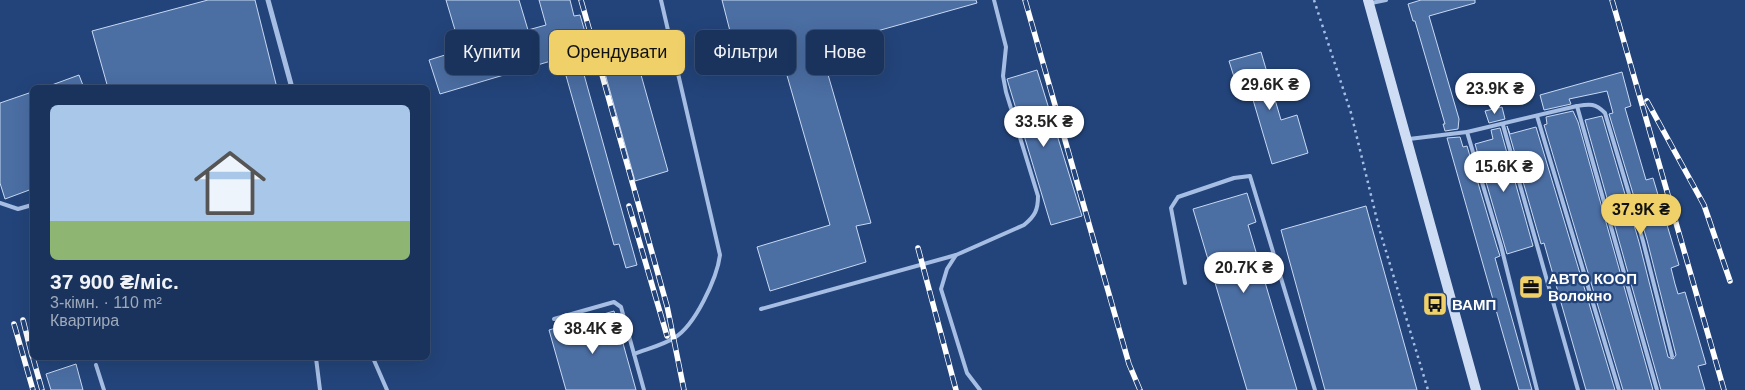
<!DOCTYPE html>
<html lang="uk">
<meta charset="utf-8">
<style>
body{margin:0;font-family:Arial,sans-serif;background:#233b62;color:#f1f3f6;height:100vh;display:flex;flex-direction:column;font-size:19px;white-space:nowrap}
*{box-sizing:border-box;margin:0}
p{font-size:16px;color:#9faabb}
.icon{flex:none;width:28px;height:28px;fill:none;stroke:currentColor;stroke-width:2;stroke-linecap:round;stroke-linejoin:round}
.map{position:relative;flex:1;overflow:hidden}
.sheet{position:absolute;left:30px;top:85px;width:400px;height:275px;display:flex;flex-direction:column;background:#1a335c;border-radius:8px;box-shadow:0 5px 20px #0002,0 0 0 1px #384e72}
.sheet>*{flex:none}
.hud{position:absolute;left:445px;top:30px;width:475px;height:45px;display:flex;gap:10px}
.price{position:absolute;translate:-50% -42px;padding:0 11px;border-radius:18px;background:#fff;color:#222;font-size:16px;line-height:32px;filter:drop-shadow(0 1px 2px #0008)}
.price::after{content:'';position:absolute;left:50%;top:30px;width:15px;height:11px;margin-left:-8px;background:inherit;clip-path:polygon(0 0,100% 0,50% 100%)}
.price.on{background:#efd069;color:#111}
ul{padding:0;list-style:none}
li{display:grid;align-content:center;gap:10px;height:265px;padding:0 20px}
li+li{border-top:1px solid #384e72}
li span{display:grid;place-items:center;height:155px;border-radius:8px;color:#555}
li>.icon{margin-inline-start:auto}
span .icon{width:90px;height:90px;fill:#fffc;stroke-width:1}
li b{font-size:21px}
.chip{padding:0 18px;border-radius:8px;background:#1a335c;box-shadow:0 5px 20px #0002,0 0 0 1px #384e72;font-size:18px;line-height:45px}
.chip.on{background:#efd069;color:#111}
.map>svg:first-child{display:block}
.building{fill:#4b6ea3;stroke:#c8d9f4}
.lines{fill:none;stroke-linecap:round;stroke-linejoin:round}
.path{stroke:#a6bee4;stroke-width:2.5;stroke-dasharray:2.5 4;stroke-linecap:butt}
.lane{stroke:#a6bee4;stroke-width:4}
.street{stroke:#a6bee4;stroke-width:5}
.secondary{stroke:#cfddf4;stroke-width:10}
.rail-casing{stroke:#fff;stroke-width:5.5}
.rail{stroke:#23447a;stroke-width:4;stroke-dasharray:11;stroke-linecap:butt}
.labels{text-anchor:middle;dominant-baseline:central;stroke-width:4.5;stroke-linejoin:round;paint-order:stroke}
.poi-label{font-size:15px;font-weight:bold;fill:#fff;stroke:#23447a;text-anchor:start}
</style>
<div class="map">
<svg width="1745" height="390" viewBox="0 0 1745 390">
<rect width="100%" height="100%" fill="#23447a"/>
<!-- building -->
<g class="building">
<polygon points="208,0 255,0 277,88 108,88 92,31"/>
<polygon points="446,0 519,0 528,30 546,25 539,0 570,0 574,16 580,15 590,49 578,53 637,265 626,268 619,244 614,245 561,58 440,94 429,60 461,50"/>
<polygon points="722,0 976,0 977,3 820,47 871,223 856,226 866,262 770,291 757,247 830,225 782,58 731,72 720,37 731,35"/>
<polygon points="1421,0 1475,0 1475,3 1429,16 1459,119 1458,129 1445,131 1443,124 1445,124 1415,21 1413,21 1408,4"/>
<polygon points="629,32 668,171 635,181 596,41"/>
<polygon points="1261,52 1281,120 1297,115 1308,153 1272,164 1246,76 1235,80 1229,61"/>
<polygon points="1037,70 1082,216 1051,225 1007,79"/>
<polygon points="1622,72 1631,106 1625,108 1646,180 1653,178 1679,265 1671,268 1675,284 1678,294 1685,292 1706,364 1698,366 1705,390 1661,390 1585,120 1602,116 1639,242 1668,357 1673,359 1676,355 1647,240 1609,114 1613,113 1607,91 1569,99 1571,104 1544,110 1540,95"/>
<polygon points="79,75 84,88 49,88 49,86"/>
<polygon points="32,92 32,189 5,199 0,183 0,103"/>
<polygon points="1502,107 1505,119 1489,123 1485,111"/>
<polygon points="1573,111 1578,122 1653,390 1623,390 1544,125 1547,124 1546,117"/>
<polygon points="1507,126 1510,134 1536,127 1615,390 1586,390 1544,243 1541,244"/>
<polygon points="1500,128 1533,246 1507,254 1475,144 1493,139 1491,130"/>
<polygon points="1460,137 1463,147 1467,146 1497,247 1500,256 1495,258 1532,390 1519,390 1488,282 1447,138"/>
<polygon points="1247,193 1256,222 1248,225 1297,390 1247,390 1193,209"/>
<polygon points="1366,206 1417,390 1325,390 1281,230"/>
<polygon points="614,311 636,390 566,390 549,330"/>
<polygon points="76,364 83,390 51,390 46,374"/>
</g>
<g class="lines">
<!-- path -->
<polyline class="path" points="1314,0 1351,113 1379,228 1428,390"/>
<!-- lane -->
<g class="lane">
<polyline points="1371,3 1386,0"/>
<polyline points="1577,106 1657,390"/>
<polyline points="1537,116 1619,390"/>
<polyline points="1503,125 1578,390"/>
<polyline points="1467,132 1501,246 1537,390"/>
<path d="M1409,139l58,-7 110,-26c13,-2 18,-3 28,7l38,128 29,115"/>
<polyline points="0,203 18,209 32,205"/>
<polyline points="1185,283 1171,208 1178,197 1234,178 1250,176 1315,390"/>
<polyline points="761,309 956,255"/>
<polyline points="554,319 614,302 621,307 634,354"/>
<polyline points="316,358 320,390"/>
<polyline points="373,358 387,390"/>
<polyline points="96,365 104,390"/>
<path d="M644,390l-10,-36c13,-5 29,-9 40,-16 21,-12 43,-60 46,-83l-59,-255"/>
<path d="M980,390l-13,-17 -26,-84 6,-20 9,-14 68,-30c11,-9 14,-15 14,-29l-32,-104 -3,-16 3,-29 -12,-47"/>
</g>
<!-- street -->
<polyline class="street" points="268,0 292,88"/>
<!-- secondary -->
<polyline class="secondary" points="1368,0 1476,390"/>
<defs>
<g id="rail">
<polyline points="581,0 667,306 684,390"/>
<polyline points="1025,0 1129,364 1140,390"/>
<polyline points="1612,0 1724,390"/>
<polyline points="1647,101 1704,205 1730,281"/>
<polyline points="629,206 667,336"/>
<polyline points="918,248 956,390"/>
<polyline points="23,320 32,356"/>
<polyline points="14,324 33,390"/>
<polyline points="33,358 42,390"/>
</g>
</defs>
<!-- rail casing -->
<use href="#rail" class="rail-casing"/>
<!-- rail -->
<use href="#rail" class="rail"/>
</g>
<!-- icons -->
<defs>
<symbol id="office-square" viewBox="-11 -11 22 22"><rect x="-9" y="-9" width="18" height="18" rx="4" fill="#efd069" stroke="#23447a"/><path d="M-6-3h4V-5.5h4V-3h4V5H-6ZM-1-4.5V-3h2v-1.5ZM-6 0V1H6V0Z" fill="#111"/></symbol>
<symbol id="bus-square" viewBox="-11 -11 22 22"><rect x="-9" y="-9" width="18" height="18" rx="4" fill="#efd069" stroke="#23447a"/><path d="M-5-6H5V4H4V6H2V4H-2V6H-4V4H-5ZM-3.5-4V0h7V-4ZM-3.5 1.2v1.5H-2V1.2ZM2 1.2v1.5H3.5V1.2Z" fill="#111"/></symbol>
</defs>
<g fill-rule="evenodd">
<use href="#office-square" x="1517" y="273" width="28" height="28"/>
<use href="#bus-square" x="1421" y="290" width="28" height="28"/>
</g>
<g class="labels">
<!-- poi labels -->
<g class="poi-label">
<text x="1548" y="278">АВТО КООП<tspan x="1548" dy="17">Волокно</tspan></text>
<text x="1452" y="304">ВАМП</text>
</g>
</g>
</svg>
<b class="price" style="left:1270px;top:111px">29.6K ₴</b>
<b class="price" style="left:1495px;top:115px">23.9K ₴</b>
<b class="price" style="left:1044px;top:148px">33.5K ₴</b>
<b class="price" style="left:1504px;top:193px">15.6K ₴</b>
<b class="price on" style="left:1641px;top:236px">37.9K ₴</b>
<b class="price" style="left:1244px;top:294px">20.7K ₴</b>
<b class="price" style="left:593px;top:355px">38.4K ₴</b>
<div class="hud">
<a class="chip">Купити</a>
<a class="chip on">Орендувати</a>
<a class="chip">Фільтри</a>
<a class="chip">Нове</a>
</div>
<section class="sheet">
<ul>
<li><span style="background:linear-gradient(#a9c7e8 75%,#8fb573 0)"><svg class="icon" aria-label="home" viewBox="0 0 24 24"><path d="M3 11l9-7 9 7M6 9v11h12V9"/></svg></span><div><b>37 900 ₴/міс.</b><p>3-кімн. · 110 m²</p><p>Квартира</p></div></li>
</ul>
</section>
</div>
